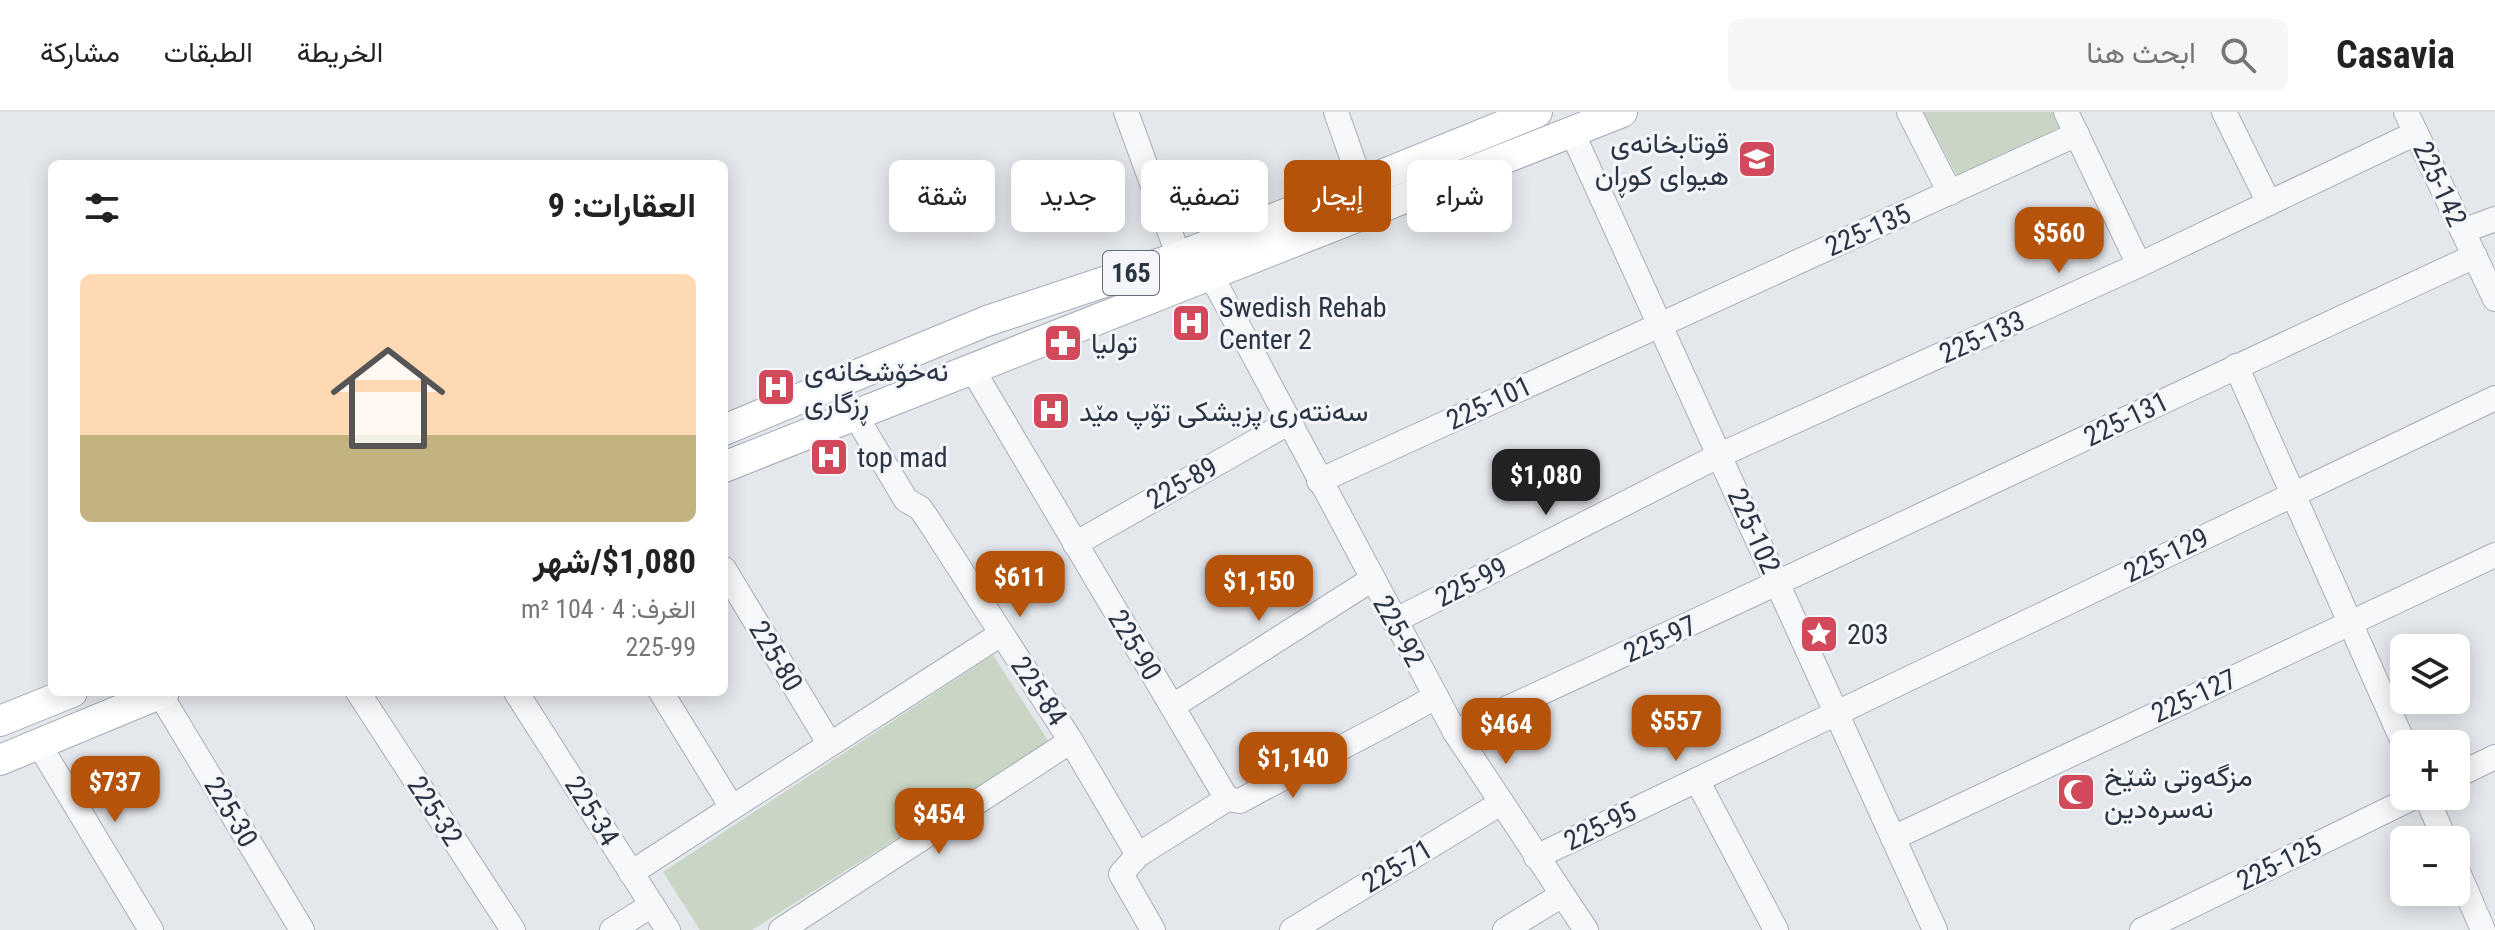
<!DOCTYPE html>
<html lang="ar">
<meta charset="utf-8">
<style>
body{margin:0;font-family:"Roboto Condensed",Vazirmatn,sans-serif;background:#f6f6f6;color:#222;direction:rtl;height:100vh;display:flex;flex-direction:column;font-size:30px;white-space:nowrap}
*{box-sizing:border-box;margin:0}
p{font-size:26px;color:#767676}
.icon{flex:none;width:44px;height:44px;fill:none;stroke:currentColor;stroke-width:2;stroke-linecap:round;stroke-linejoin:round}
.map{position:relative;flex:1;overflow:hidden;direction:ltr}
.panel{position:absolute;left:48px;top:48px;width:680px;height:536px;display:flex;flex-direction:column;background:#fff;border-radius:12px;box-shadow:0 4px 20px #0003;direction:rtl}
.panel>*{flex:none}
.guide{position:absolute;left:752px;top:48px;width:760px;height:72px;direction:rtl;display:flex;gap:16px}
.fabs{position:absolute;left:2390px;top:522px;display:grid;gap:16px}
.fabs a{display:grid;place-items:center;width:80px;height:80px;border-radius:12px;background:#fff;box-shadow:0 4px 20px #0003;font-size:40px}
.price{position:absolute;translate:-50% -68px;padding:0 18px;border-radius:16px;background:#b45309;color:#fff;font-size:26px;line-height:52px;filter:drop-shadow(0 2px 4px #0008)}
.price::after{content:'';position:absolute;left:50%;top:48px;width:24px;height:18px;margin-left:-12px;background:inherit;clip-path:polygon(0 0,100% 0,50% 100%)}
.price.active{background:#222;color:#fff}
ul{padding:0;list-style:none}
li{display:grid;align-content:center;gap:16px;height:424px;padding:0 32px}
li span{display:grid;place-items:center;height:248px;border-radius:12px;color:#555}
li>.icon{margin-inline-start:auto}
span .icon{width:144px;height:144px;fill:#fffc;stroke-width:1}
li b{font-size:34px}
h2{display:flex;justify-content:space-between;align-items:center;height:96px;padding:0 32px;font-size:34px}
.tag{padding:0 28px;border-radius:12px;background:#fff;box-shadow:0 4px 20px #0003;font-size:28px;line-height:72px}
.tag.active{background:#b45309;color:#fff}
header{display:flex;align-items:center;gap:48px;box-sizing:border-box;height:112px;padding:0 40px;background:#fff;border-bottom:2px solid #e0e0e0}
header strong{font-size:38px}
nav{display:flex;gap:44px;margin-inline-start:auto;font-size:28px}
.search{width:560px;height:72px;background:#f6f6f6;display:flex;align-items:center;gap:20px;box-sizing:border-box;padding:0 28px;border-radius:12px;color:#767676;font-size:30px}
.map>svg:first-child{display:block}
.green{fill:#c9d6c5}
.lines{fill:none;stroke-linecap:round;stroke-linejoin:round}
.minor-casing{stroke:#a9aeb7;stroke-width:26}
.major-casing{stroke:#a3abb8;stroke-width:32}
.minor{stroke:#f7f8fa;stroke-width:24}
.major{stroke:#fff;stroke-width:30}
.labels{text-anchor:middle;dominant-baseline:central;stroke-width:6;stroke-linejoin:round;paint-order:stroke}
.shield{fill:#f4f6f9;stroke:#676e7b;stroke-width:2}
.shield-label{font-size:26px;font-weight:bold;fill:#2b3445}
.poi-label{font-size:28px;fill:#2b3445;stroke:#f4f6f9;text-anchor:start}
.street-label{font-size:28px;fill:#2b3445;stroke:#f4f6f9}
</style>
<header>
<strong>Casavia</strong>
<div class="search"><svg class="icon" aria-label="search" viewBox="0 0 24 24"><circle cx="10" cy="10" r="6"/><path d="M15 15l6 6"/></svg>ابحث هنا</div>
<nav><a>الخريطة</a><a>الطبقات</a><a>مشاركة</a></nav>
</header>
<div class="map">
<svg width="2495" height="818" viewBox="0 0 2495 818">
<rect width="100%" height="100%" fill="#e4e7ec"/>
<!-- green -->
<g class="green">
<polygon points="1923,0 2055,0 2062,14 1957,64"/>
<polygon points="993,543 1049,630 752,818 700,818 663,760"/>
</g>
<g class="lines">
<defs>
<g id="minor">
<polyline points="1126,0 1179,145"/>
<polyline points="1336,0 1361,71"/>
<polyline points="1909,0 1950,81"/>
<polyline points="2066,0 2139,153"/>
<polyline points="2224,0 2269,91"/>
<polyline points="2406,0 2495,187"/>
<polyline points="1572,20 1935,818"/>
<polyline points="2463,119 2495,107"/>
<polyline points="1212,165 1455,620 1586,818"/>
<polyline points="2236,254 2404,632"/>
<polyline points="971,255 1227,687"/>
<polyline points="854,301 906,388 920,396 929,409 1071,629 1138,743"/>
<polyline points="1319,369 2077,22"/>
<polyline points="1075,432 1288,311"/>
<polyline points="724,457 829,631"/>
<polyline points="1394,509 1720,343 2139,153 2416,21"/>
<polyline points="358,580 513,818"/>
<polyline points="516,580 668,818"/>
<polyline points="661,580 731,694"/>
<polyline points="160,582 302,818"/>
<polyline points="1173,594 1371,468"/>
<path d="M1455,620c341,-155 679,-319 1020,-476"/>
<polyline points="38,631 151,818"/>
<polyline points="2456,664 2495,645"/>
<polyline points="1697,668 1776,818"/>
<polyline points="2426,684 2445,728"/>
<polyline points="1893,726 2495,443"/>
<polyline points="1536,745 2495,286"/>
<polyline points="2456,755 2483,818"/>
<polyline points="631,761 1001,522"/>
<polyline points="612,818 652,793"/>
<polyline points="781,818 1071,629"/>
<path d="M1153,818l-32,-56 17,-19 89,-56 13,2c65,-36 131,-67 195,-104"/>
<polyline points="1292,818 1501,691"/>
<polyline points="1505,818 1562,783"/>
<polyline points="2142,818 2416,684"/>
</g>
<g id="major">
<polyline points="724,318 987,209 1179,145 1537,0"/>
<polyline points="724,355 1622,0"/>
<polyline points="0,609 72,580"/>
<polyline points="0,648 164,580"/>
</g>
</defs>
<!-- minor casing -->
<use href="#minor" class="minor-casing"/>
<!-- major casing -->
<use href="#major" class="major-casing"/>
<!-- minor -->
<use href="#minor" class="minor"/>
<!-- major -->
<use href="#major" class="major"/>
</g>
<!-- icons -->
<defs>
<symbol id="school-square" viewBox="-11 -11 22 22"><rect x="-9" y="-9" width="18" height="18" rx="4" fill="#d1495b" stroke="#f4f6f9"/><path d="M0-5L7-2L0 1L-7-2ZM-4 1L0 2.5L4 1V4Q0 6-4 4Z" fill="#fff"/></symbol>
<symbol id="hospital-square" viewBox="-11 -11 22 22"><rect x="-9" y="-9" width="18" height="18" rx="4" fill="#d1495b" stroke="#f4f6f9"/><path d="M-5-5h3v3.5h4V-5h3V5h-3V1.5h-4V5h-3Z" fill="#fff"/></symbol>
<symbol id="pharmacy-square" viewBox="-11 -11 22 22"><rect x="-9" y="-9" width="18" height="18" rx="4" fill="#d1495b" stroke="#f4f6f9"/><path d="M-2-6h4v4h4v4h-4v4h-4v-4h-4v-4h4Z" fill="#fff"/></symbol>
<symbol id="sight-square" viewBox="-11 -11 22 22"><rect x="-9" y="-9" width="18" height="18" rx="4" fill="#d1495b" stroke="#f4f6f9"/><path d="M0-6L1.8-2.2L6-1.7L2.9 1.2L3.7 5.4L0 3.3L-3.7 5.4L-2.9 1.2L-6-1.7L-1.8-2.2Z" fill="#fff"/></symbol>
<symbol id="mosque-square" viewBox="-11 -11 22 22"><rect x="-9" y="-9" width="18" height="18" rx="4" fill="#d1495b" stroke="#f4f6f9"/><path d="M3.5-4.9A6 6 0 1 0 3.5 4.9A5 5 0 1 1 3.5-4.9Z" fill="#fff"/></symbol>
</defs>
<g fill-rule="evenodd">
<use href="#school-square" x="1735" y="25" width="44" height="44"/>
<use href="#hospital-square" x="1169" y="189" width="44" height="44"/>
<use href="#pharmacy-square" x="1041" y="209" width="44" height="44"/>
<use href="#hospital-square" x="754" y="253" width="44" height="44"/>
<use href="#hospital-square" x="1029" y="277" width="44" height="44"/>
<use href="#hospital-square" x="807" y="323" width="44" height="44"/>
<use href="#sight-square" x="1797" y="500" width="44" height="44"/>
<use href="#mosque-square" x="2054" y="658" width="44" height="44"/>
</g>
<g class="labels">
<!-- shield labels -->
<rect class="shield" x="1103" y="139" width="56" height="44" rx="6"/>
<g class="shield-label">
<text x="1131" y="161">165</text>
</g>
<!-- poi labels -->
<g class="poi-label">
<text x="1729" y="31" text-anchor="end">قوتابخانەی<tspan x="1729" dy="32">هیوای کوڕان</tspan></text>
<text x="1219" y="195">Swedish Rehab<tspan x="1219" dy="32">Center 2</tspan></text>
<text x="1091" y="231">تولیا</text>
<text x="804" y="259">نەخۆشخانەی<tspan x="804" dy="32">ڕزگاری</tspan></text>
<text x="1079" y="299">سەنتەری پزیشکی تۆپ مێد</text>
<text x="857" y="345">top mad</text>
<text x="1847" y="522">203</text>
<text x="2104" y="664">مزگه‌وتی شێخ<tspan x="2104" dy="32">نه‌سرەدین</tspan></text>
</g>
<!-- street labels -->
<g class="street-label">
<text transform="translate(2440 72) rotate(65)">225-142</text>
<text transform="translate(1868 118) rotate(-24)">225-135</text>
<text transform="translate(1982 225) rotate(-24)">225-133</text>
<text transform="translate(1489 291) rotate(-25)">225-101</text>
<text transform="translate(2126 307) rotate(-26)">225-131</text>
<text transform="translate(1182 371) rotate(-30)">225-89</text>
<text transform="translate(1754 419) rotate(66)">225-102</text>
<text transform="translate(2166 443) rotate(-26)">225-129</text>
<text transform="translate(1471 470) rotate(-27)">225-99</text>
<text transform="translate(1399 519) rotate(61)">225-92</text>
<text transform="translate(1660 527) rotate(-24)">225-97</text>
<text transform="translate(1135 533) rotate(59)">225-90</text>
<text transform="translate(776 544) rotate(59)">225-80</text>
<text transform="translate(1039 579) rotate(56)">225-84</text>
<text transform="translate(2194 584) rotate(-25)">225-127</text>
<text transform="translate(435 699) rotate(57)">225-32</text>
<text transform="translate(592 699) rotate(58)">225-34</text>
<text transform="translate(231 700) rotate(59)">225-30</text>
<text transform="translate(1600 714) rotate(-26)">225-95</text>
<text transform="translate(2279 751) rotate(-26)">225-125</text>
<text transform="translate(1397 754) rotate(-31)">225-71</text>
</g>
</g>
</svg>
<div class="fabs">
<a><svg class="icon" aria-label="layers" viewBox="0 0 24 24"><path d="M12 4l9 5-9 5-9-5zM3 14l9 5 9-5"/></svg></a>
<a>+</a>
<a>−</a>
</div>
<b class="price" style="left:2059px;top:163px">$560</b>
<b class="price active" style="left:1546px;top:405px">$1,080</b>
<b class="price" style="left:1020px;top:507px">$611</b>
<b class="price" style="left:1259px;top:511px">$1,150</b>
<b class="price" style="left:1676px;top:651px">$557</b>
<b class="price" style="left:1506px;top:654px">$464</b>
<b class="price" style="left:1293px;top:688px">$1,140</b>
<b class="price" style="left:115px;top:712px">$737</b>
<b class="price" style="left:939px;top:744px">$454</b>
<div class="guide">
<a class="tag">شراء</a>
<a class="tag active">إيجار</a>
<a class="tag">تصفية</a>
<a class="tag">جديد</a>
<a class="tag">شقة</a>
</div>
<section class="panel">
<h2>العقارات: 9<svg class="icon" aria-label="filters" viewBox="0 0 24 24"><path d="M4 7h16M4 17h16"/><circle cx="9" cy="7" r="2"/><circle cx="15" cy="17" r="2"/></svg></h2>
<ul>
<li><span style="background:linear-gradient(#ffd9b3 65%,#c2b280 0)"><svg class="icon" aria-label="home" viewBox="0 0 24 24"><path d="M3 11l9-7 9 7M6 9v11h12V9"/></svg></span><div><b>$1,080/شهر</b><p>الغرف: 4 · 104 m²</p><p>225-99</p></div></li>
</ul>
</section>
</div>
